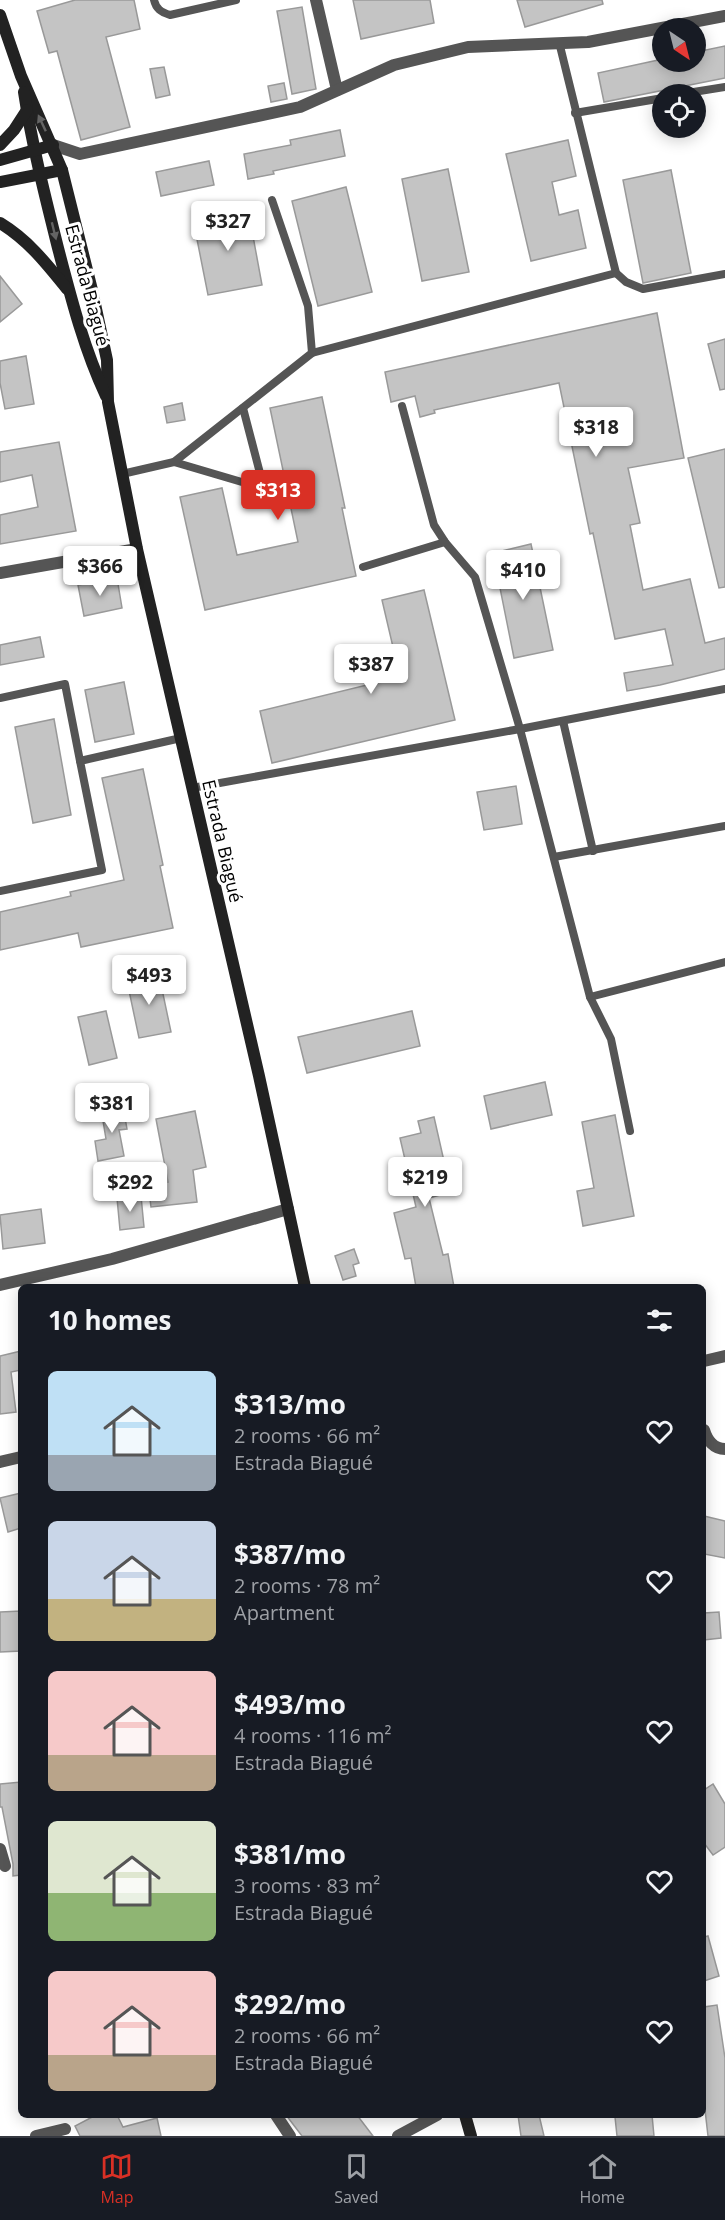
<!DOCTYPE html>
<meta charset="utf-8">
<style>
body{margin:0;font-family:"Open Sans",sans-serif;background:#20242c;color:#f1f3f6;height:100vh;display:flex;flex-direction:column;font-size:22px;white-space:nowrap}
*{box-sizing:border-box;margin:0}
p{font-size:20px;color:#9ea1a6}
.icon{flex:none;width:33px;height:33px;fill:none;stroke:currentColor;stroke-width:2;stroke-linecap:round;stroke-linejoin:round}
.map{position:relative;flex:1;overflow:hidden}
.sheet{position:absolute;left:18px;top:1284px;width:688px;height:834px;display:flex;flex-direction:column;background:#171b24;border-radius:9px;box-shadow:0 3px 15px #0003}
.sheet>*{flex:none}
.needle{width:39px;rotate:145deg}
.tools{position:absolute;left:652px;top:18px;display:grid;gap:12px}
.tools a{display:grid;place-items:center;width:54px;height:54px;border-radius:50%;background:#171b24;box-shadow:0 3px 15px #0003;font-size:30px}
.price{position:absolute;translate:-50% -51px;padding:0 14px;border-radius:6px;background:#fff;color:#222;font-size:20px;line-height:39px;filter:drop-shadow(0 2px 3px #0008)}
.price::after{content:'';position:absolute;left:50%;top:36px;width:18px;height:14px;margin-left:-9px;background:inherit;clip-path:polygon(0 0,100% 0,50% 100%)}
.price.current{background:#d93025;color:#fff}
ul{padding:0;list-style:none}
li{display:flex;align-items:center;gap:18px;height:150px;padding:0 30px}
li span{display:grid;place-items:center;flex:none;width:168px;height:120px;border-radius:9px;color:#555}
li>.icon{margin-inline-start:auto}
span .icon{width:72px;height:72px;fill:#fffc;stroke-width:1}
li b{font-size:26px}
h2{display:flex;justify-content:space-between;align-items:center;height:72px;padding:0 30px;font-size:26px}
.menu{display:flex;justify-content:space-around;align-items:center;height:84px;border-top:2px solid #363941;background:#171b24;font-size:16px;color:#9ea1a6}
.menu a{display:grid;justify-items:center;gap:3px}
.menu .current{color:#d93025}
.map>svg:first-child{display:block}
.building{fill:#c4c4c4;stroke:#999;stroke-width:1.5}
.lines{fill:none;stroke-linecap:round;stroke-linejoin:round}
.lane{stroke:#555;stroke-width:8}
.street{stroke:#555;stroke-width:12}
.secondary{stroke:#222;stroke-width:12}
.oneway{fill:#646464}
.labels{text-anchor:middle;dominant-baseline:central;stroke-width:6;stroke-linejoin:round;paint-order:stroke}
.street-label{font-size:18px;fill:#000;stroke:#fff}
</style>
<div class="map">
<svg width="725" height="2136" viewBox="0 0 725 2136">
<rect width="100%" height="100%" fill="#fff"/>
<!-- building -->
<g class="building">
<polygon points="75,0 134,0 140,29 106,37 130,127 81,140 57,51 49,53 37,11"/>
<polygon points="353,0 430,0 434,23 361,39"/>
<polygon points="517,0 602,0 603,4 525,27"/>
<polygon points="302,7 316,89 292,94 277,11"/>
<polygon points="725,46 725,78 604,102 598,73 663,59 663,62 696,62 696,52"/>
<polygon points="164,67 170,95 156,98 150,69"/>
<polygon points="284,83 287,99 271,102 268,86"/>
<polygon points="340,130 345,156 273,171 274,174 248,179 244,154 291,145 290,140"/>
<polygon points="568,140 576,176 552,182 559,215 578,210 586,248 531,261 506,154"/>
<polygon points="209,161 214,185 161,196 156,172"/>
<polygon points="448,169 469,272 422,281 402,179"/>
<polygon points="671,170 691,273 643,283 623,180"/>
<polygon points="346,187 372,292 318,306 292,201"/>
<polygon points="248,209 262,285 208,295 193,219"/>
<polygon points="0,276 22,304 0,322"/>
<polygon points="657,313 684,458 628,468 640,523 630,525 643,590 690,579 705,643 725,638 725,669 660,685 627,691 624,673 673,665 665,629 615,639 593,533 590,534 559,383 434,410 435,413 420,417 415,396 391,402 385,372"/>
<polygon points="725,339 725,389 720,390 708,344"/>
<polygon points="26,356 34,404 5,409 0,383 0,361"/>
<polygon points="322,397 345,508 342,508 356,576 205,610 180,497 222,488 237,555 298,542 270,408"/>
<polygon points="182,403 185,420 167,423 164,407"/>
<polygon points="59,442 76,531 0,544 0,515 38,507 32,475 0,482 0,452"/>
<polygon points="725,449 725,587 719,588 688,458"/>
<polygon points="531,544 553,650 514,658 493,553"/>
<polygon points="117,578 122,608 84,616 78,585"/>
<polygon points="424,590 455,720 272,763 260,711 400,677 382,600"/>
<polygon points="40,637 44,657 0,665 0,645"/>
<polygon points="124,682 134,734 95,742 85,690"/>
<polygon points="54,719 71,815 33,823 15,727"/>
<polygon points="143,769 163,865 160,866 173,928 81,947 78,933 0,950 0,912 71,896 70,892 124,880 102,778"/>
<polygon points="516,786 522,824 484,830 477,792"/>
<polygon points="159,975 171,1032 139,1038 127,981"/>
<polygon points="106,1011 117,1058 89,1065 78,1017"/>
<polygon points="412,1011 420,1046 307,1073 298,1037"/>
<polygon points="545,1082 552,1115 491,1129 484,1096"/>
<polygon points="123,1106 127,1129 119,1130 124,1156 98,1161 95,1141 106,1139 101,1109"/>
<polygon points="195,1111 206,1167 193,1170 197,1202 151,1207 148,1184 168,1182 156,1119"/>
<polygon points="615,1115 634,1216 583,1226 577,1191 594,1188 582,1122"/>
<polygon points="434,1117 451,1192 429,1198 443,1255 448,1254 454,1287 416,1287 411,1258 405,1259 394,1213 416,1207 400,1138 421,1133 418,1121"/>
<polygon points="141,1196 144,1227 120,1230 117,1198"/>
<polygon points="41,1209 45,1243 3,1249 0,1215"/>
<polygon points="354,1249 359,1263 353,1265 356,1276 343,1280 335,1256"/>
<polygon points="21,1351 21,1370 11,1372 16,1412 0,1414 0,1356"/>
<polygon points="21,1493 21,1528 8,1532 0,1498"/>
<polygon points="704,1516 725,1521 725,1558 704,1554"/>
<polygon points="21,1611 21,1651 0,1652 0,1612"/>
<polygon points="719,1612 721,1638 704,1640 704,1613"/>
<polygon points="21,1782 21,1875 13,1876 13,1864 2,1807 0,1807 0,1784"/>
<polygon points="713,1784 725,1804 725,1847 713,1855 704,1843 704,1790"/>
<polygon points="708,1936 719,1976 704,1981 704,1937"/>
<polygon points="717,2005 725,2058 725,2136 708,2136 704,2101 704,2007"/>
<polygon points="96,2115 117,2115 123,2127 157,2118 161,2136 80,2136 75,2126"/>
<polygon points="286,2115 357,2115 373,2136 302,2136"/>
<polygon points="518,2115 539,2115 544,2136 521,2136"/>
<polygon points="631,2115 652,2115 654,2136 617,2136 615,2117"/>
</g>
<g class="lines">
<!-- lane -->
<g class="lane">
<path d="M154,0c2,9 7,12 16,15l66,-15"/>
<polyline points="559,42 616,273 626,282 643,289 725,274"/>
<polyline points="681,94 725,87"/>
<polyline points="575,113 663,98"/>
<polyline points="312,353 616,273"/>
<polyline points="402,406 434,525 445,542 475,577 520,729 590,997 611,1039 630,1131"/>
<polyline points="174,462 252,485 260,481 261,477 243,408"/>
<polyline points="122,474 174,462 312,353 308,306 272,200"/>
<polyline points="363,567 445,542"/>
<polyline points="0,698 65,684 80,761"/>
<polyline points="563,721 593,851"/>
<polyline points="192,788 520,729 725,689"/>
<polyline points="554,857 725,826"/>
<polyline points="0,891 102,870 80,761 181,738"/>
<polyline points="590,997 725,962"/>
</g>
<!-- street -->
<g class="street">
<polyline points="316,0 337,90"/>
<polyline points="53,145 80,154 300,107 394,65 468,47 588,42 725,16"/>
<polyline points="0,573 137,549"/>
<polyline points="0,1285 112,1259 288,1209"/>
<polyline points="704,1361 725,1356"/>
<path d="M704,1430c3,10 10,19 21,19"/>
<polyline points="0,1462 21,1457"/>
<polyline points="0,1849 5,1866"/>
<polyline points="276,2115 290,2136"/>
<polyline points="36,2136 65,2129"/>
<polyline points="398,2136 437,2115"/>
</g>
<!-- secondary -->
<g class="secondary">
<polyline points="0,15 21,76 62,170 92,290 107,360 108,402 137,549 259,1076 305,1287"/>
<path d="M24,92c8,53 21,104 34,156 13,50 26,101 48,148"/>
<polyline points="0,145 14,130 27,110"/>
<polyline points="0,160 53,145"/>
<polyline points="0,182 62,170"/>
<path d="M0,223c28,17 46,40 67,66"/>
<polyline points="465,2115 471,2136"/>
</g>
</g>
<!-- one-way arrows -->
<defs><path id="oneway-solid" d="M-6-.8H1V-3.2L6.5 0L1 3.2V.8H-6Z" transform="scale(1.5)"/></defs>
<g class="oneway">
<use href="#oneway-solid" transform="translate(42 123) rotate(-115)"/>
<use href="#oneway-solid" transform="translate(54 231) rotate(76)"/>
</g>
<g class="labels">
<!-- street labels -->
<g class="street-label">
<text transform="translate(88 285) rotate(75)">Estrada Biagué</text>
<text transform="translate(223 841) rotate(77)">Estrada Biagué</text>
</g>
</g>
</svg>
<div class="tools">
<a><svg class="needle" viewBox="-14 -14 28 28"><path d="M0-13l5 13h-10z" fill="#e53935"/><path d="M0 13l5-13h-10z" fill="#9ea1a6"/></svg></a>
<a><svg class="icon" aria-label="locate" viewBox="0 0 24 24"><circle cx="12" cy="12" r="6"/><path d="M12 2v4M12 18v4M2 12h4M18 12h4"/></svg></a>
</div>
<b class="price" style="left:228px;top:252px">$327</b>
<b class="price" style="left:596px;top:458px">$318</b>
<b class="price current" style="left:278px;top:521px">$313</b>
<b class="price" style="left:100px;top:597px">$366</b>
<b class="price" style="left:523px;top:601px">$410</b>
<b class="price" style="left:371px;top:695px">$387</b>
<b class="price" style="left:149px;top:1006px">$493</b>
<b class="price" style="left:112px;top:1134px">$381</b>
<b class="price" style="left:425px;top:1208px">$219</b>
<b class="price" style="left:130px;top:1213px">$292</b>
<section class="sheet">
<h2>10 homes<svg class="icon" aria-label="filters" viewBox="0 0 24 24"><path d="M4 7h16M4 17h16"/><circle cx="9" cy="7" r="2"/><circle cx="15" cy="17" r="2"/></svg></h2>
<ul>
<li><span style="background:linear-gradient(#bfe0f5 70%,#9aa5b1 0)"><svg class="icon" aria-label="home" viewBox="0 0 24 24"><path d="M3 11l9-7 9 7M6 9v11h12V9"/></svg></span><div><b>$313/mo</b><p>2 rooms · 66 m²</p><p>Estrada Biagué</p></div><svg class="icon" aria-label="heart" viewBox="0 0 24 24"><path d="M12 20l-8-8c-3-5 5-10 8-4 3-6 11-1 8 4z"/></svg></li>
<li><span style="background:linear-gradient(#c9d6e8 65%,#c2b280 0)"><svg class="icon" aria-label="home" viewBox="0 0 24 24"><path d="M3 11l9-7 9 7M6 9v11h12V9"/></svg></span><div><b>$387/mo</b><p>2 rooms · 78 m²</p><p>Apartment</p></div><svg class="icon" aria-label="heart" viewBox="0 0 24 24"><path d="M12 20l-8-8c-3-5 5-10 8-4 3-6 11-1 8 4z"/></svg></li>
<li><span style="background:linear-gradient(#f6c9c9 70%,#b9a48a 0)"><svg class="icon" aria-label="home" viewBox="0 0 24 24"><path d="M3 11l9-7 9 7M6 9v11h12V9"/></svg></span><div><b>$493/mo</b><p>4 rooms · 116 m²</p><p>Estrada Biagué</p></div><svg class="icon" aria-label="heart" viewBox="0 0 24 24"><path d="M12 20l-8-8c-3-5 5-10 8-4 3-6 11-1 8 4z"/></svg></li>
<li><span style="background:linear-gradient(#dfe7d0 60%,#8fb573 0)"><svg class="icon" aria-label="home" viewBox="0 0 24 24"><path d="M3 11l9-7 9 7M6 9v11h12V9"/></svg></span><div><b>$381/mo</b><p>3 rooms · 83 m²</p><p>Estrada Biagué</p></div><svg class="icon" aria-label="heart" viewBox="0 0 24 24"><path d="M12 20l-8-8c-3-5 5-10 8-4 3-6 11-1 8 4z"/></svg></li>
<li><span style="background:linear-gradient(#f6c9c9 70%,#b9a48a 0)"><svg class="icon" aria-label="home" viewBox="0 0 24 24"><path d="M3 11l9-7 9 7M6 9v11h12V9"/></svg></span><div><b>$292/mo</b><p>2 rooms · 66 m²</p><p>Estrada Biagué</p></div><svg class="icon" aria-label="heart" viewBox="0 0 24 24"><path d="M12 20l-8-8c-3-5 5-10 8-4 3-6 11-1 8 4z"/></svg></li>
</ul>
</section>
</div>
<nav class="menu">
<a class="current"><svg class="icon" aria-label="map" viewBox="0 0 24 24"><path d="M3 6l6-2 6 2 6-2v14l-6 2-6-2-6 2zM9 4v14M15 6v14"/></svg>Map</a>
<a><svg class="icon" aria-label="saved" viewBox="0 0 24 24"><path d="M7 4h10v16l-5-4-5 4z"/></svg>Saved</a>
<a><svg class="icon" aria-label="home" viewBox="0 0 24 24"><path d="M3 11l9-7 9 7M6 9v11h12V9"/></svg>Home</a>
</nav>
